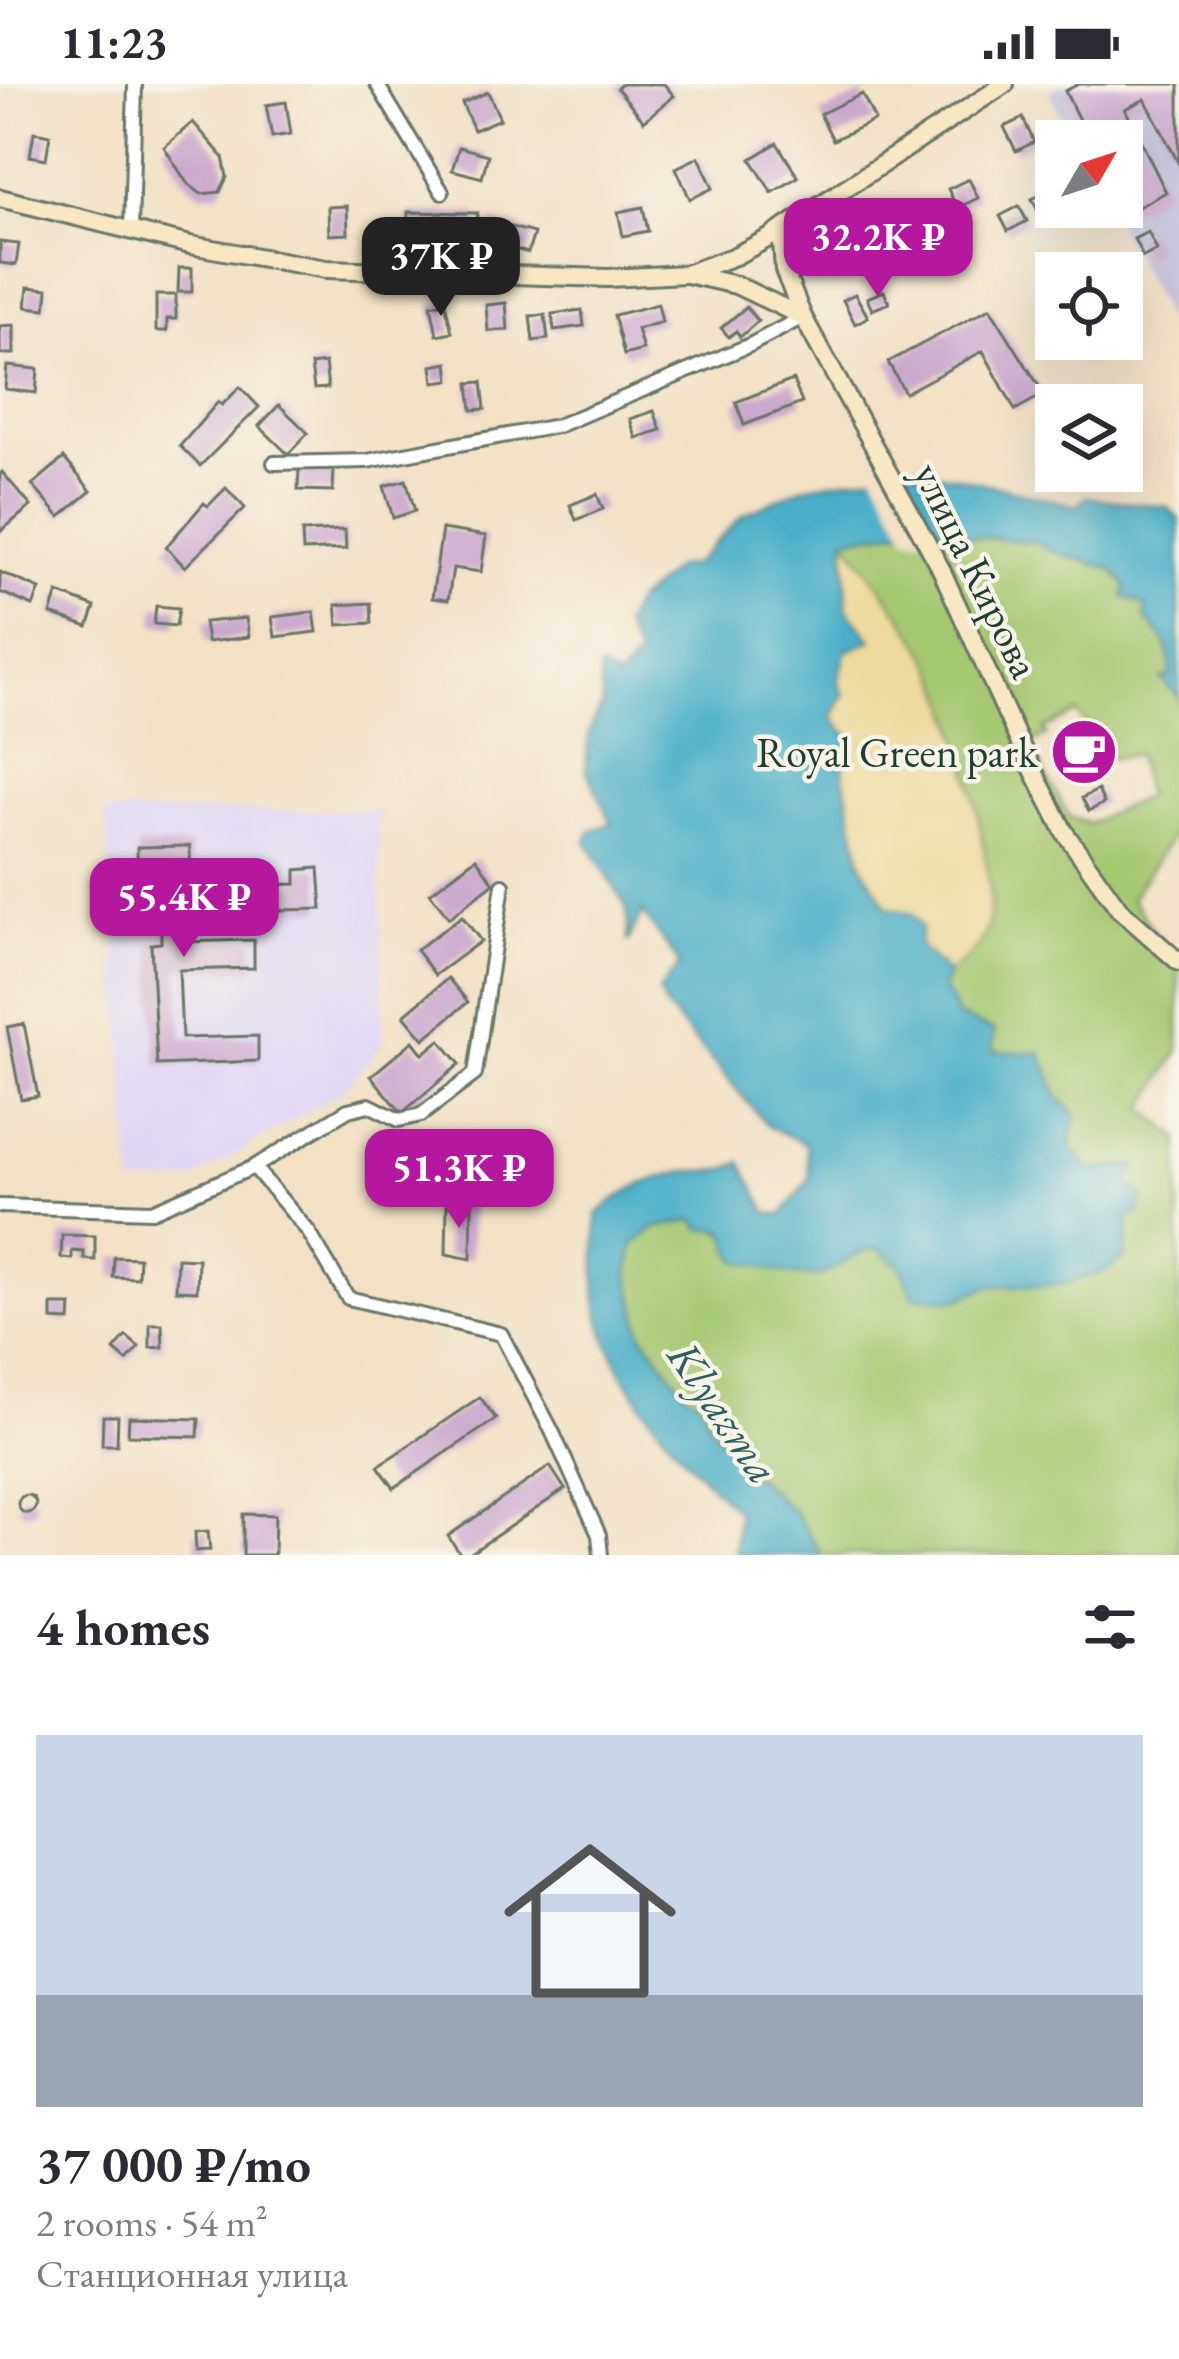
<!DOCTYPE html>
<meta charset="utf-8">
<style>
body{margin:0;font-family:"EB Garamond",serif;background:#f7f7f7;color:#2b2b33;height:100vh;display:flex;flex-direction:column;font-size:45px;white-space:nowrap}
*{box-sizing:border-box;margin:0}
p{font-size:39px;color:#7c7c81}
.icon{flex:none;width:66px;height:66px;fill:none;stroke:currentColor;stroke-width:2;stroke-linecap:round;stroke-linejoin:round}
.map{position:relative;height:1471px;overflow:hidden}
.drawer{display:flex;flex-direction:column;background:#fff;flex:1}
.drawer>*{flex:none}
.needle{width:78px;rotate:51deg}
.buttons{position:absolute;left:1035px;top:36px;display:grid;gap:24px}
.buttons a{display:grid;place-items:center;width:108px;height:108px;border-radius:0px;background:#fff;box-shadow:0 12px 48px #0002;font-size:60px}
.price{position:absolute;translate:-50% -102px;padding:0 27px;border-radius:24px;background:#b5179e;color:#fff;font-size:39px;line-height:78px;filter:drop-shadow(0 3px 6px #0008)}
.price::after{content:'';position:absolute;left:50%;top:72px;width:36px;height:27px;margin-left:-18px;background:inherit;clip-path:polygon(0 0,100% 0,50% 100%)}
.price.on{background:#222;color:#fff}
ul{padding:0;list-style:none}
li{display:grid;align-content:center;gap:24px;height:636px;padding:0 36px}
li+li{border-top:3px solid #e1e1e2}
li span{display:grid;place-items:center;height:372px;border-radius:0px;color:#555}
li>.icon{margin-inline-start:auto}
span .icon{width:216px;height:216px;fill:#fffc;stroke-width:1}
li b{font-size:51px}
h2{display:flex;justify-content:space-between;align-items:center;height:144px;padding:0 36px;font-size:51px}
.status{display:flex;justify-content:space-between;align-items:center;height:84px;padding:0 60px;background:#fff;direction:ltr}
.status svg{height:33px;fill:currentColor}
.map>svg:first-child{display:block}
.built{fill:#ded5f5}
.industrial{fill:#c3c1db}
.green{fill:#a6c871;stroke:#628252;stroke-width:3;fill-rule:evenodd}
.sand{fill:#eeda9e;stroke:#868c69;stroke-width:3}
.water{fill:#49afc8;stroke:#34767e;stroke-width:3}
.pier{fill:#f2e1c5}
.building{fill:#cba9ce}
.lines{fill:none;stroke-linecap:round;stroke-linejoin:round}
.street-casing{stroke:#697667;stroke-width:18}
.secondary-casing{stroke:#697667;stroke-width:22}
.street{stroke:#fff;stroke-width:12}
.secondary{stroke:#f7e8c3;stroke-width:16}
.labels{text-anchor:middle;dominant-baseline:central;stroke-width:9;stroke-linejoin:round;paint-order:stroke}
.street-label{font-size:42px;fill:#1f3d34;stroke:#f7f3e8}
.poi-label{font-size:42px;fill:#1f3d34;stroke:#f7f3e8;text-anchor:end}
.water-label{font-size:45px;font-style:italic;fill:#2c5f60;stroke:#f7f3e8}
</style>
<div class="status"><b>11:23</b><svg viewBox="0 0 49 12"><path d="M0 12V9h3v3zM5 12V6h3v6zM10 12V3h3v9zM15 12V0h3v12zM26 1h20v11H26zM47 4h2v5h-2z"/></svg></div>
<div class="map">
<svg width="1179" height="1471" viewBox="0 0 1179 1471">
<rect width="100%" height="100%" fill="#f7f3e8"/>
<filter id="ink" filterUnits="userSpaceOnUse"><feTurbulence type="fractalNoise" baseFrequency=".00833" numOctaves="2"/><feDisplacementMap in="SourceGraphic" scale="24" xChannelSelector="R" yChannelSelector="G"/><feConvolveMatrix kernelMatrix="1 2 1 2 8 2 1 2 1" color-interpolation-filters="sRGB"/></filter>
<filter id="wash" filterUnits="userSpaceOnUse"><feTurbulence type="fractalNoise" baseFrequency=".004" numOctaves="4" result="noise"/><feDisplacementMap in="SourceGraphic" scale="48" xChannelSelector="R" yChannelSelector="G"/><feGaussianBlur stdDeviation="2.7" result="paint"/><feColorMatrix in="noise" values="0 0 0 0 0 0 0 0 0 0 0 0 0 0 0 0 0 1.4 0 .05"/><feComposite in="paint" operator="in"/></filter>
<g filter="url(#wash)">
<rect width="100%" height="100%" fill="#f2e1c5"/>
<!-- built -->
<polygon class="built" points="378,726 384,958 343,1006 189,1098 133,1101 105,728"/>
<!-- industrial -->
<polygon class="industrial" points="1063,0 1179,0 1179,260 1108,123 1122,123 1122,57 1074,57 1049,7"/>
<!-- green -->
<path class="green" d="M900,446l134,12 24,11 54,16 34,36 -1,14c21,16 27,32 25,58l-8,3 17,17v129l-48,72 48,70v82l-35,59 35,29v417h-357l-27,-42 -60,-55 -24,-30 -12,-28 -12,-6 -45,-60 -13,-61 4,-29 22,-16 40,-8 126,55 34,-23 22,-4 25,20 12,28 43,4 33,-14 71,-1 68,-69 11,-3 3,-17 -16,-13 -38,-13 -19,-25 6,-30 -18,-18 -17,-44 -48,-1 1,-21 -36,-14 -16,-29 -97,-450zM1077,629l35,46 24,-5 10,42 -58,28 -19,-7 -40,-72 18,-10 -3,-6z"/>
<!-- sand -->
<path class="sand" d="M845,454c30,43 70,91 93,137 19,40 62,210 50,250 -6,23 -22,35 -40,48l-29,-27 2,-19 -34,-20 -25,-42 -30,-147 12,-24 -6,-11 8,-31z"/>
<!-- water -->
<path class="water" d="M907,385l47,7 124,30 8,-9 81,10 12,12v178l-18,-18 9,-2c2,-26 -5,-42 -25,-58v-14l-22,-9 4,-9 -15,-18 -54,-16 -24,-11 -134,-12 -55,8 2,71 25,31 -26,12 -8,31 6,11 -12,24 17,18 3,21 -10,10 20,98 25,42 25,7 9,13 -2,19 29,27 -5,15 15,28 36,15 -1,20 48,2 17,44 18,18 -6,30 19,25 48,-5 -9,18 15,13 -3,17 -11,4 -3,39 -20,15 -46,14 -70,1 -33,14 -44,-4 -11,-28 -25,-20c-26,4 -31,17 -53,26 -21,7 -67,-8 -88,-14l-12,-30 -23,-1 -6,-9 -40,8 -21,16 -5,29 13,61 45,60 12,6 12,28 24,30 60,55 27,42h-87l2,-44c-54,-51 -126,-129 -139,-204 -5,-29 -1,-63 -1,-93 28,-24 50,-35 87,-42 24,-3 34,3 57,-10l27,51 14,2 28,-37 -4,-34 -38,-18 -104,-121 -5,-13 21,-28 -38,-52 -14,30 -1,-34 -40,-66 4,-11 21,-8 -26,-54 3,-37 14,-29 -4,-34 19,10 20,-22 -15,-31 11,-22 42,-37 17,-2 49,-49 61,-29z"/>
<!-- pier -->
<polygon class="pier" points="901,380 940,456 907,453 872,385"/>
<g id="blocks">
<!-- building -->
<g class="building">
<polygon points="622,0 664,0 674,12 644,37 617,4"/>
<polygon points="1079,0 1179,0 1179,80 1145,15 1125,25 1166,108 1125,130 1122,57 1089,57 1065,7"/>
<polygon points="488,8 500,35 474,46 462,19"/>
<polygon points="862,10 875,36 833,56 820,30"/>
<polygon points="286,18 291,50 272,53 266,21"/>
<polygon points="1023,34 1034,58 1016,67 1004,43"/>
<polygon points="193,38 223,73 227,93 220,108 201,110 187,99 164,63"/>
<polygon points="34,48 50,51 46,75 30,72"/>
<polygon points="777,59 798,93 772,109 751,75"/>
<polygon points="459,63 488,71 482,94 452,86"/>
<polygon points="699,73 713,104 690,115 676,84"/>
<polygon points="969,95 978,114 957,124 948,105"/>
<polygon points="1043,110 1053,129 1042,135 1032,115"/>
<polygon points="347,122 348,150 329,151 328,123"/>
<polygon points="1019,122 1027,137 1008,147 1000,132"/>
<polygon points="643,123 648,147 623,152 618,128"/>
<polygon points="408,128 477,129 477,154 408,153"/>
<polygon points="837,130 857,176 824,192 804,144"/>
<polygon points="492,138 534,149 528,169 487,157"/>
<polygon points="880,144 891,168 865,181 854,157"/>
<polygon points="1148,148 1157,166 1143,173 1134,155"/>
<polygon points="0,158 19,160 16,181 0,179"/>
<polygon points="179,184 192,184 192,208 178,208"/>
<polygon points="28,203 48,205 46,225 26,223"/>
<polygon points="884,207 889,219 872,226 867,214"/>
<polygon points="855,210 868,233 855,240 843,216"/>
<polygon points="156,211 176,211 176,235 167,235 167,247 156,247"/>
<polygon points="445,218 452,248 437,251 431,221"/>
<polygon points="506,219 508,246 488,247 486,221"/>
<polygon points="658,220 662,238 637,245 643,266 624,271 614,231"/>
<polygon points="746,223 758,237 740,253 736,247 729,253 721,244"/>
<polygon points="990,224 1044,310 1015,326 983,267 905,309 888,278"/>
<polygon points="582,226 584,242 554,246 552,230"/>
<polygon points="545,231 548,255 533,257 530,232"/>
<polygon points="14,241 14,270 0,270 0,242"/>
<polygon points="325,279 328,304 314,305 311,281"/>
<polygon points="448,279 450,296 434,298 432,282"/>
<polygon points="7,282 38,285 36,309 5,305"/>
<polygon points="793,296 802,319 744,341 736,318"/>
<polygon points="482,298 485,325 472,326 469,299"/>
<polygon points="240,303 259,323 200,382 180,362 218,318 222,321"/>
<polygon points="279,321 308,349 288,370 259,342"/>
<polygon points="654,327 661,346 636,354 630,335"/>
<polygon points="64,374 91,407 60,433 32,401"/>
<polygon points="299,384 334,385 333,407 298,406"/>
<polygon points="2,388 31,422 0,448 0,390"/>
<polygon points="406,396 415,427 393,434 384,402"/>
<polygon points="226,404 245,424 185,483 166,463 204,419 208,422"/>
<polygon points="597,410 603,425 576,436 570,421"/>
<polygon points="442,445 486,452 481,488 453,484 448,516 432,514"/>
<polygon points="345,446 346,465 303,467 302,448"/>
<polygon points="0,488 40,505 33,522 0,508"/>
<polygon points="58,509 95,523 88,543 51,530"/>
<polygon points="371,519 372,539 338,541 336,521"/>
<polygon points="156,522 179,524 176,542 154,540"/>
<polygon points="314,528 317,548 275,553 272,533"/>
<polygon points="246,534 249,553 207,558 204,538"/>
<polygon points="1098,706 1104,719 1089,727 1082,714"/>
<polygon points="190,762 191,832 180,833 181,858 254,856 254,884 179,886 182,954 258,952 258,977 157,981 151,860 161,859 161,833 138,833 137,763"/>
<polygon points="476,774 494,799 449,834 430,809"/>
<polygon points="319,784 322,825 242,827 241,788 264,788 264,801 296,800 296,786"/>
<polygon points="462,832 481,857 435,891 416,866"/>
<polygon points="448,894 468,918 424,955 404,931"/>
<polygon points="24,940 38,1012 21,1015 7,943"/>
<polygon points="440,956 460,980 402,1029 371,992 413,957 423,970"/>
<polygon points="406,1050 428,1051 427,1089 406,1088"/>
<polygon points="447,1121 472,1121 471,1175 446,1170"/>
<polygon points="62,1151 95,1152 95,1176 84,1175 84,1168 72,1167 72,1175 61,1174"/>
<polygon points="114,1173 139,1174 138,1194 113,1193"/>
<polygon points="177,1174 198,1175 197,1207 176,1206"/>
<polygon points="52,1221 71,1221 70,1237 52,1236"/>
<polygon points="150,1240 162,1240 163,1263 150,1264"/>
<polygon points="126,1252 139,1263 127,1277 114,1266"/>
<polygon points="480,1313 496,1335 394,1404 378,1382"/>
<polygon points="103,1332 118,1332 117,1361 102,1361"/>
<polygon points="129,1333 199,1335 198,1353 128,1351"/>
<polygon points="550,1382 565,1405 468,1471 461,1471 448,1452"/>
<circle cx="27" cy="1420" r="9"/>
<polygon points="243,1430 275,1431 274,1471 243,1471"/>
<polygon points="208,1447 210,1466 196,1467 195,1448"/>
</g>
</g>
</g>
<g filter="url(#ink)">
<use href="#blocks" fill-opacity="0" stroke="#697667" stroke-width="3"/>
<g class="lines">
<defs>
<g id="street">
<polyline points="377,0 442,108"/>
<polyline points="131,147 135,0"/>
<polyline points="274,379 367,377 557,342 750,261 803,233"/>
<polyline points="254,1083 308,1147 348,1214 501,1250 552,1347 599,1451 601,1471"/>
<polyline points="0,1122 152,1127 254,1083 348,1026 369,1021 399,1036 421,1031 475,990 503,801"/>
</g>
<g id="secondary">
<polyline points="0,114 190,161 326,185 608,194 685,190 735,172 769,154 1005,0"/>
<polyline points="781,146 784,186 803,233 940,483 1022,664 1065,749 1119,825 1179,878"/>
<polyline points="691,191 736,201 803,233"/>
</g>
</defs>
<!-- street casing -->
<use href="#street" class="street-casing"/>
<!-- secondary casing -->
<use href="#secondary" class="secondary-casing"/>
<!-- street -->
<use href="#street" class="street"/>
<!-- secondary -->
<use href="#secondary" class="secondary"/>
</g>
</g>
<!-- icons -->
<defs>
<symbol id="cafe-disc" viewBox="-11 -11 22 22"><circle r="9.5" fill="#b5179e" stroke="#f7f3e8"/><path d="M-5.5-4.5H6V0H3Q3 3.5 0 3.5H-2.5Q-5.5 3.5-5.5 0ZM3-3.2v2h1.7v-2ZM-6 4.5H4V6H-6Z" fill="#fff"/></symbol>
</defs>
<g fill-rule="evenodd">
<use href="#cafe-disc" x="1046" y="630" width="76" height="76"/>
</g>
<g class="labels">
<!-- street labels -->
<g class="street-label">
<text transform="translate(977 486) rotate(64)">улица Кирова</text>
</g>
<!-- poi labels -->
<g class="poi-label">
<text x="1038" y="668">Royal Green park</text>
</g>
<!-- water labels -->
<g class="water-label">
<text transform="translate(724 1328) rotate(56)">Klyazma</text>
</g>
</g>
</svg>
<div class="buttons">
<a><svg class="needle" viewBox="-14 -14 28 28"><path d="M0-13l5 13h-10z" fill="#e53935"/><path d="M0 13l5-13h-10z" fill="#7c7c81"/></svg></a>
<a><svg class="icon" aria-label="locate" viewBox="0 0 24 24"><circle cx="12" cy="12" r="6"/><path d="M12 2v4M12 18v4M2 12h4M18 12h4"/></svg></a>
<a><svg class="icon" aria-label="layers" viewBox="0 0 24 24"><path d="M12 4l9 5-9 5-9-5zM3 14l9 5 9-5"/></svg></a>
</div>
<b class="price" style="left:878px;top:216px">32.2K ₽</b>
<b class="price on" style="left:441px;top:235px">37K ₽</b>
<b class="price" style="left:184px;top:876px">55.4K ₽</b>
<b class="price" style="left:459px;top:1147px">51.3K ₽</b>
</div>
<section class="drawer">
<h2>4 homes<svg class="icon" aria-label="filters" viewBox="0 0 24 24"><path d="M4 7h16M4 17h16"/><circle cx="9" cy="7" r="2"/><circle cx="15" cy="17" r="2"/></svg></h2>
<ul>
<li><span style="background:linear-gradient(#c9d6e8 70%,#9aa5b1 0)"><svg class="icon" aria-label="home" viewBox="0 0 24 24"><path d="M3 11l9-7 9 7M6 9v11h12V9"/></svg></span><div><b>37 000 ₽/mo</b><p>2 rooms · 54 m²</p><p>Станционная улица</p></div></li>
</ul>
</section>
